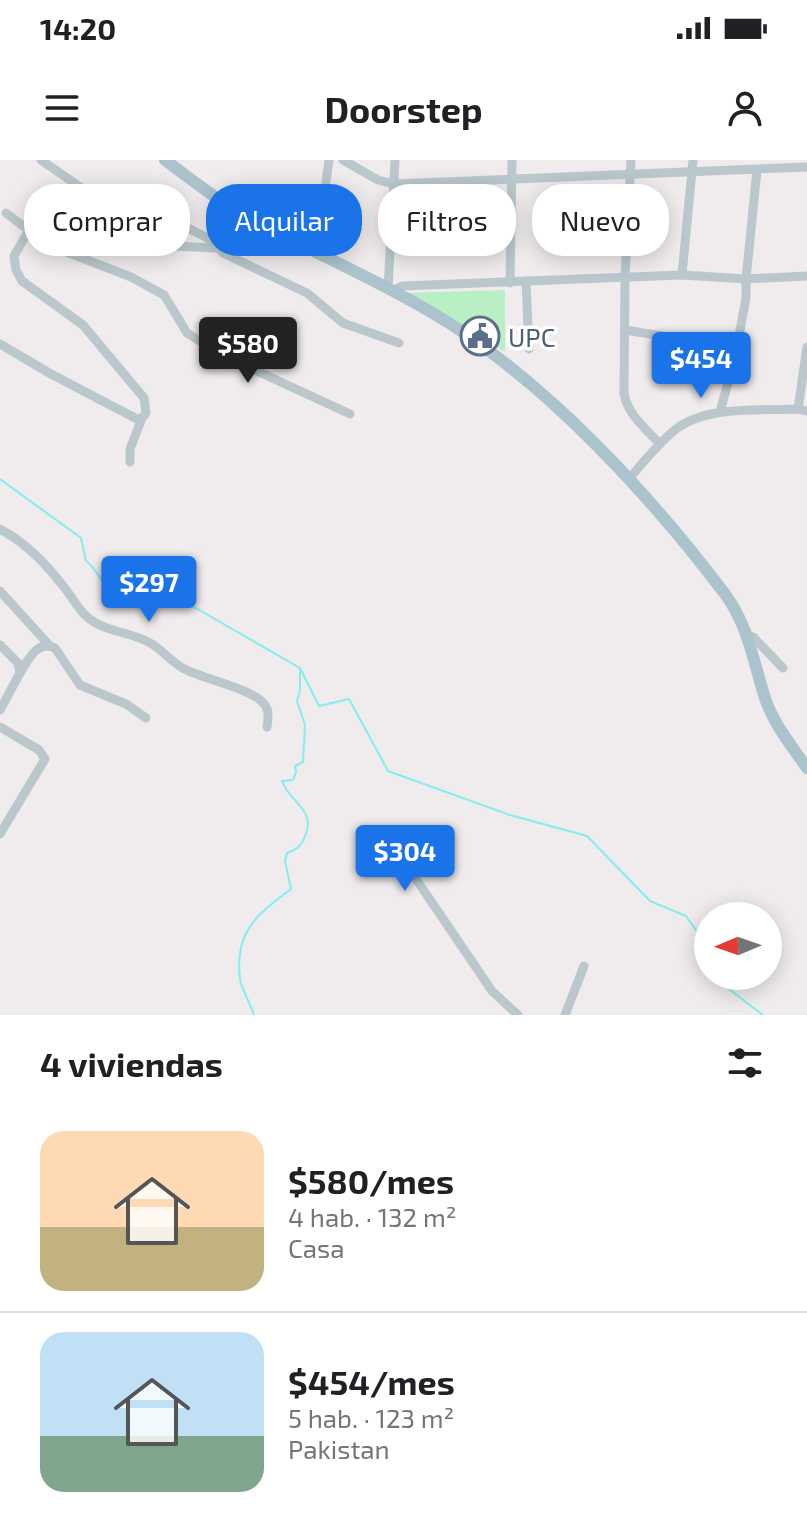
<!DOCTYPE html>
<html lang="es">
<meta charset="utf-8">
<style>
:root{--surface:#fff;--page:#f6f6f6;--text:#202124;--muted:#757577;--line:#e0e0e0;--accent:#1a73e8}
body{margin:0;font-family:"Exo 2",sans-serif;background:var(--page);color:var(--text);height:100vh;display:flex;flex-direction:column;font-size:30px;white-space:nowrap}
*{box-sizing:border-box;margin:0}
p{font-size:26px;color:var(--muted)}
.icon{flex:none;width:44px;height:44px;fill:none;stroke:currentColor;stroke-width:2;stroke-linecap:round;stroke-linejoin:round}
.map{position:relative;height:855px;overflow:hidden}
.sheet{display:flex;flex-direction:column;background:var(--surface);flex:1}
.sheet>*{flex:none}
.banner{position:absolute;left:24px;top:24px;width:760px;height:72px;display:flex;gap:16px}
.needle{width:52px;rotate:268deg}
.fabs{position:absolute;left:694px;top:742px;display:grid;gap:16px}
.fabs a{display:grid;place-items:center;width:88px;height:88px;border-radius:50%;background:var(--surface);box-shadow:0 4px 20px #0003;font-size:40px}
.price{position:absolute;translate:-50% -68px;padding:0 18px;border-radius:8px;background:var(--accent);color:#fff;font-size:26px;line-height:52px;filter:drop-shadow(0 2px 4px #0008)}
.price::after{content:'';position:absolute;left:50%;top:48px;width:24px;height:18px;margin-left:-12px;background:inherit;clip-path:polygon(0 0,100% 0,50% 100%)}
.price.on{background:#222;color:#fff}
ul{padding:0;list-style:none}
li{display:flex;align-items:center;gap:24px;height:200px;padding:0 40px}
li+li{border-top:2px solid var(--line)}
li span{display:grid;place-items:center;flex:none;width:224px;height:160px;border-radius:24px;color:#555}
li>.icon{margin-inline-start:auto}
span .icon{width:96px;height:96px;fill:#fffc;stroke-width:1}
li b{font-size:34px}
h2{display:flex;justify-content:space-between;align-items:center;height:96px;padding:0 40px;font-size:34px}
.chip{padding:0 28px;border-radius:32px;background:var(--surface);box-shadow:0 4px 20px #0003;font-size:28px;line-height:72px}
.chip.on{background:var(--accent);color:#fff}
.status{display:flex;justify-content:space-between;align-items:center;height:56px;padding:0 40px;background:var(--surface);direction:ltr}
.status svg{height:22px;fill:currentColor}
header{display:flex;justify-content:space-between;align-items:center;height:104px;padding:0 40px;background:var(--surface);font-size:36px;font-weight:700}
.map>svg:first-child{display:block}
.green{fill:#b8f0c3}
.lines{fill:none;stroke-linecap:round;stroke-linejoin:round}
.stream{stroke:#83edef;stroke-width:2}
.minor{stroke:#bac8cd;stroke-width:9}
.major{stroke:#abc3cd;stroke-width:12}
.labels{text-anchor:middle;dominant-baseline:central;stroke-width:7;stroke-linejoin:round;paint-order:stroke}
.service-label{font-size:26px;fill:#4e5e75;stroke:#fff;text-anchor:start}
</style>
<div class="status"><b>14:20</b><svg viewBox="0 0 49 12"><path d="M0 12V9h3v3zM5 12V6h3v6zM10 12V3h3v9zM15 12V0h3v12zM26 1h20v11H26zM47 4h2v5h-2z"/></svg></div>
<header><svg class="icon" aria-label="menu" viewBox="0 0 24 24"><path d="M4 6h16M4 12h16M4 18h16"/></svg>Doorstep<svg class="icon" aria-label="person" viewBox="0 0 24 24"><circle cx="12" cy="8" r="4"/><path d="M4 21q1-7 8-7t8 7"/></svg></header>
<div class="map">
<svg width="807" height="855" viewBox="0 0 807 855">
<rect width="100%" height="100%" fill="#f0eced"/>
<polygon class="green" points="505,130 505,192 407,133"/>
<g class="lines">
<g class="stream">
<path d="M0 319 81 378 86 401C97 409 99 421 110 428L137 417 159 436 173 438 180 432 194 447 300 508 319 546 349 539 388 611 510 655 587 676 650 741 686 756 708 787"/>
<polyline points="718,816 721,823 763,855"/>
<path d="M254 855C250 843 242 830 240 819 234 771 257 755 291 729L285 701 287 693C297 689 301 687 305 676 317 650 289 642 282 621L293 620 296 612 295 606 303 602 305 565 297 541 300 530V509"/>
</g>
<g class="minor">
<polyline points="41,0 96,38 188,68 213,81 223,93 307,133 343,163 399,183"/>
<polyline points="343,0 378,20 394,24 807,7"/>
<path d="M631 0 625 117 624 233C627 254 646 269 660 284"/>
<polyline points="6,53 39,78 69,93 125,84 217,88"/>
<polyline points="213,81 231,47"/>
<polyline points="69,93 131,117 164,135 187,173 218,193 350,254"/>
<polyline points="316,94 329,0"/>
<polyline points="682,115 693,0"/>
<polyline points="526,121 529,189"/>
<polyline points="510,123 512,0"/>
<polyline points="388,129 395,0"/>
<polyline points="392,131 402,126 682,115 746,119 807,116"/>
<polyline points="625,170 675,178 735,197"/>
<polyline points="0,184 51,214 137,259 142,258 146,253 144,238 83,165 22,121 16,110 14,96 29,70"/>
<polyline points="798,249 807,187"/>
<polyline points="720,252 735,197 746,138 746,119 757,10"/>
<polyline points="130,302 130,289 142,258"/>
<path d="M628 320C643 303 658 283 676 269 708 245 759 251 798 249L807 251"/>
<path d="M0 369C28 384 48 406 67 431 73 439 78 448 85 455 103 473 132 471 152 484 163 491 171 501 181 507 199 519 261 529 267 549 269 555 268 561 267 567"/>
<polyline points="0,431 49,485"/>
<polyline points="747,475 753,477 783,508"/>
<polyline points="0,485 18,503 20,513 0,550"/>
<path d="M20 513C28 500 38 479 55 488L80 525 126 544 146 558"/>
<polyline points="0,567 39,590 45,599 0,674"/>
<polyline points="381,681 414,716 492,831 518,855"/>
<polyline points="565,855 584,806"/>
</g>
<path class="major" d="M165 0C187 16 210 35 234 49 304 89 380 120 449 163 553 230 650 335 725 434 748 465 753 500 764 535 772 562 791 585 807 608"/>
</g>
<defs>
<symbol id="civic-ring" viewBox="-11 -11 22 22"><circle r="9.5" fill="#fff" stroke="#5c6f8a" stroke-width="1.5"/><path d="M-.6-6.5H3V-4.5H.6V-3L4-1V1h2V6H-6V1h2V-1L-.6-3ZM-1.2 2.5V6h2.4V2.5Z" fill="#5c6f8a"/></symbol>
</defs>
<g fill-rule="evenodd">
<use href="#civic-ring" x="458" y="154" width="44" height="44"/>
</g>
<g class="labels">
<g class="service-label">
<text x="508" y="176">UPC</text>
</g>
</g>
</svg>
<div class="fabs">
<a><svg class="needle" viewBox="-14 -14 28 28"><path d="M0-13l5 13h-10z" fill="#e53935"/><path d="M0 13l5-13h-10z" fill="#757577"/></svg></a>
</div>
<b class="price on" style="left:248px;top:225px">$580</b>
<b class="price" style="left:701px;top:240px">$454</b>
<b class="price" style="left:149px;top:464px">$297</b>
<b class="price" style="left:405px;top:733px">$304</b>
<div class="banner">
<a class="chip">Comprar</a>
<a class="chip on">Alquilar</a>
<a class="chip">Filtros</a>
<a class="chip">Nuevo</a>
</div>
</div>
<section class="sheet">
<h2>4 viviendas<svg class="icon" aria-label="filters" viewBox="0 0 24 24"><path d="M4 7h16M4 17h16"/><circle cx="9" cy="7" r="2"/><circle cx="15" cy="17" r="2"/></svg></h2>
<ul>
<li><span style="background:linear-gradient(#ffd9b3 60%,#c2b280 0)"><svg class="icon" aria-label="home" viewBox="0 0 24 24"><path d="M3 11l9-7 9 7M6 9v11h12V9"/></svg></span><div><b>$580/mes</b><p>4 hab. · 132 m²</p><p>Casa</p></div></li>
<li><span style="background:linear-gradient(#bfe0f5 65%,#7fa58c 0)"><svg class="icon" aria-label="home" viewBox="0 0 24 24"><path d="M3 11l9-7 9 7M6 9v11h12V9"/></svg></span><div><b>$454/mes</b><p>5 hab. · 123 m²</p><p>Pakistan</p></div></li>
</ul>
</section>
